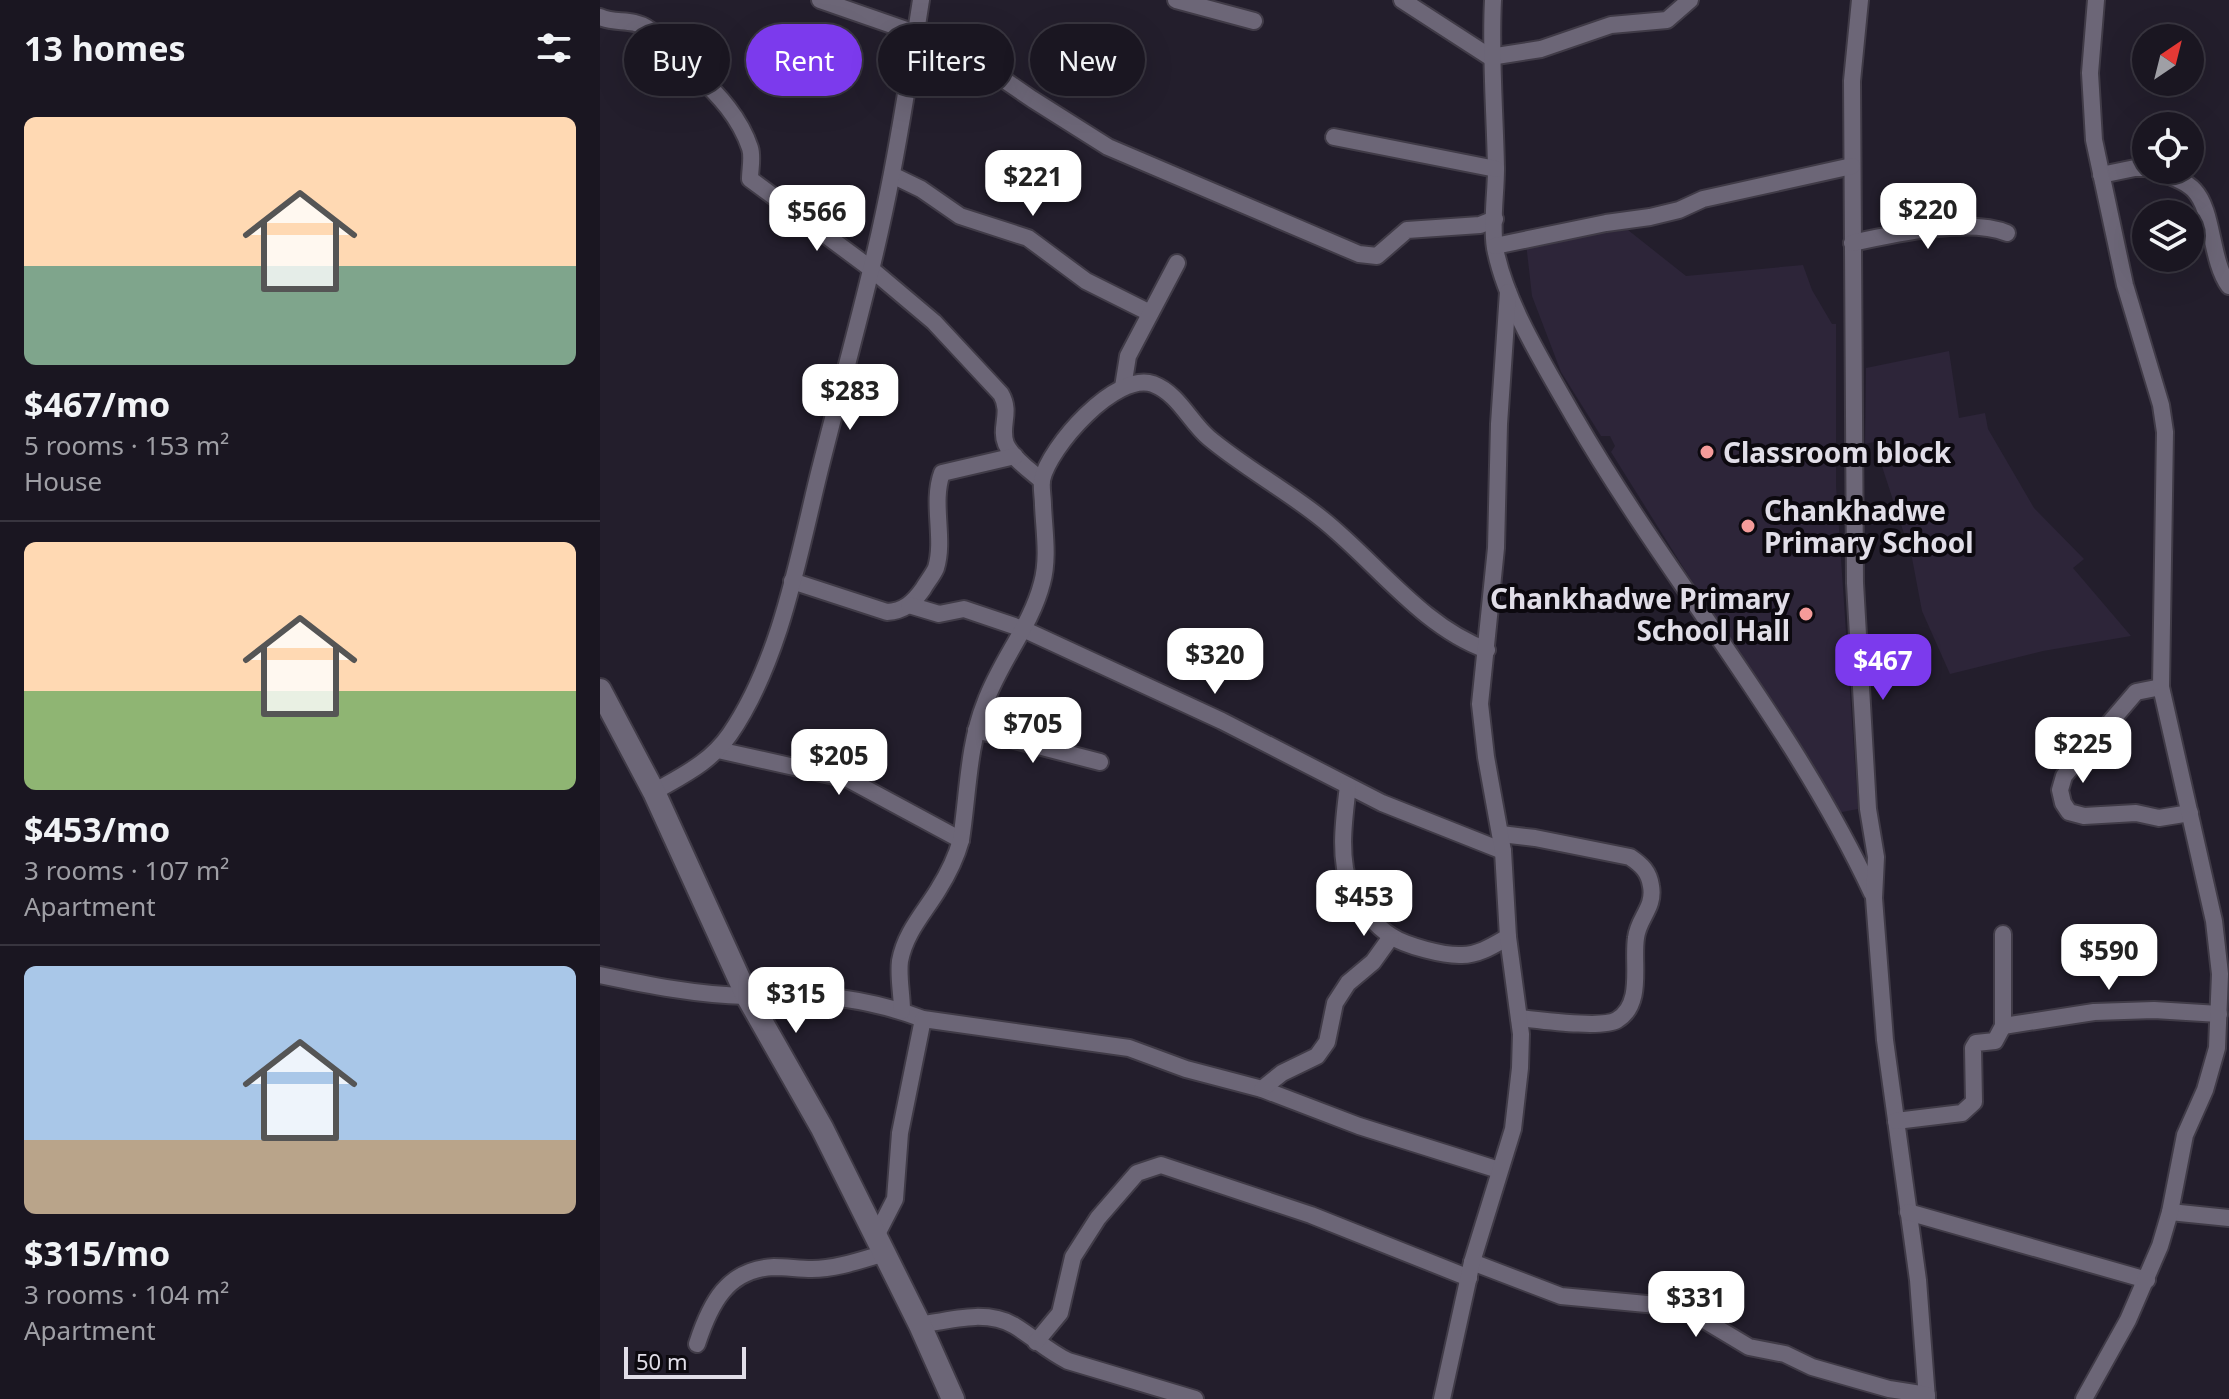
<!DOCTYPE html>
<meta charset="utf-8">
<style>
:root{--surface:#1a1621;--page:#231f2a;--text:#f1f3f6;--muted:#9f9fa5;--line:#38353f;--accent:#7c3aed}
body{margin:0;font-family:"Noto Sans",sans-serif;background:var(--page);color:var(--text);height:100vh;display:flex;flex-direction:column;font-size:30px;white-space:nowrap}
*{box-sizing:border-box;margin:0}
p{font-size:26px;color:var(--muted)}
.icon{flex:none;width:44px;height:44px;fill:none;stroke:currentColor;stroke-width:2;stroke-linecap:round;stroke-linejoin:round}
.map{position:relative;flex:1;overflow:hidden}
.side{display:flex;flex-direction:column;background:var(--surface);width:600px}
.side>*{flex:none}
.top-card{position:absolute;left:24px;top:24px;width:760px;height:72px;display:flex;gap:16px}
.needle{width:52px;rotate:35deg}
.fabs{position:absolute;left:1532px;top:24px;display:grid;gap:16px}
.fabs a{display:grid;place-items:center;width:72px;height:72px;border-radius:50%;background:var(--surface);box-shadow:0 8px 32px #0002,0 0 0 2px var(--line);font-size:40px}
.scale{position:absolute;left:24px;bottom:20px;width:122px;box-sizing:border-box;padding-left:8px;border:4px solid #e1dee8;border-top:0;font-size:22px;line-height:28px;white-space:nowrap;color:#e1dee8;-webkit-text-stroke:6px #0c090f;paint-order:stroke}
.price{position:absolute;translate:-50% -68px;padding:0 18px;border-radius:16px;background:#fff;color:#222;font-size:26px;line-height:52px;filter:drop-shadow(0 2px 4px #0008)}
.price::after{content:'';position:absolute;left:50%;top:48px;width:24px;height:18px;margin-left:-12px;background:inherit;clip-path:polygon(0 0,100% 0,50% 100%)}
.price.on{background:var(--accent);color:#fff}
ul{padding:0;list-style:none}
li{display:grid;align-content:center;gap:16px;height:424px;padding:0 24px}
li+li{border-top:2px solid var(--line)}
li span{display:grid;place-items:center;height:248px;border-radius:12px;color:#555}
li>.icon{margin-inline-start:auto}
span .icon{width:144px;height:144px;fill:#fffc;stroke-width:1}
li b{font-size:34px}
h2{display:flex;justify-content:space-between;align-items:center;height:96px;padding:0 24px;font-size:34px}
.chip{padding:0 28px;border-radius:36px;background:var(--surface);box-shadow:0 8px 32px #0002,0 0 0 2px var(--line);font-size:28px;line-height:72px}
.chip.on{background:var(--accent);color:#fff}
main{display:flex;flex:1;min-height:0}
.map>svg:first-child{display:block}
.built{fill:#2d2539}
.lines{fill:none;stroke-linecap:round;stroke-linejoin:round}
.street-casing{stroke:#403b47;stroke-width:20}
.secondary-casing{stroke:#403b47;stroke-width:26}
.street{stroke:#6c6677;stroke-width:16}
.secondary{stroke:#6c6677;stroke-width:22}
.poi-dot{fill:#f59b9a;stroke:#0c090f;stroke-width:3}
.labels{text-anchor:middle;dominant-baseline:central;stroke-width:8;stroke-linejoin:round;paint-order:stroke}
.poi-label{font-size:28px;font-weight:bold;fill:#e1dee8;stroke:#0c090f;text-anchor:start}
</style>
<main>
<section class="side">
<h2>13 homes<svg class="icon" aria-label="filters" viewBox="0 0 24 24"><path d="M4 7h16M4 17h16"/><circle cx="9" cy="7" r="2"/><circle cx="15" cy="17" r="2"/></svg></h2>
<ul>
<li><span style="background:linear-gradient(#ffd9b3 60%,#7fa58c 0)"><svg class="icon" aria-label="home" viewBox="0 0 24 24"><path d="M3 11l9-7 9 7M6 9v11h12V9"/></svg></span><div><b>$467/mo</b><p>5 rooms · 153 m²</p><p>House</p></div></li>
<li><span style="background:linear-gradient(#ffd9b3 60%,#8fb573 0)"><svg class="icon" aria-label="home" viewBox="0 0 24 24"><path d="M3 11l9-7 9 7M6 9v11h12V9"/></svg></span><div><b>$453/mo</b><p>3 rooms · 107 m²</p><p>Apartment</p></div></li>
<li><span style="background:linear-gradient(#a9c7e8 70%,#b9a48a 0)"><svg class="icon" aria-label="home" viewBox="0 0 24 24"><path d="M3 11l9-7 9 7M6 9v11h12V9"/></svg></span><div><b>$315/mo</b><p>3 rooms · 104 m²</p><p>Apartment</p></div></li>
</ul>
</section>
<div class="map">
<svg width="1629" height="1399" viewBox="0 0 1629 1399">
<rect width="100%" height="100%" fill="#231e2c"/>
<g class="built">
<polygon points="1028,230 1086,276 1203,265 1212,290 1232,324 1236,324 1236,485 1258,809 1237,813 1011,452 1015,446 1010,436 1001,436 961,372 932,296 926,243"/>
<polygon points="1349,351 1359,418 1385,413 1388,429 1434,508 1484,559 1473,568 1531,636 1443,651 1350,674 1322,611 1312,558 1274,442 1265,444 1266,368"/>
</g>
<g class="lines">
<defs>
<g id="street">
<polyline points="220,0 315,33 375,60 432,99 508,147 759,254 777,256 807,230 880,225 895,219"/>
<polyline points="576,0 654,21"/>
<polyline points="802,0 890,57 941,49 1011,25 1067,20 1090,0"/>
<path d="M893 0C890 57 895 112 896 169 896 194 891 223 895 248 906 305 945 366 974 417 1068 579 1192 722 1272 893"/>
<polyline points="1260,0 1252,81 1255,583 1268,809 1276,857 1274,898 1285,1040 1318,1280 1327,1399"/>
<path d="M0 17C15 24 32 18 47 28 60 35 63 45 72 55 78 62 89 67 96 74 119 95 140 118 150 148 153 157 150 169 150 179L270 268 334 322 401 394C412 413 399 427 406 444 412 458 431 471 442 481"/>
<polyline points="734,137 896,169"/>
<path d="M1554 170C1567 175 1585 180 1594 190 1614 211 1610 260 1629 286"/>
<polyline points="292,175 321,189 360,216 428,238 486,281 550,313"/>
<polyline points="1501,175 1535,168 1546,168"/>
<path d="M1252 243C1293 234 1369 217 1407 233"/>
<polyline points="895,246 1006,223 1050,217 1079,210 1103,199 1252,166"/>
<polyline points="523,387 528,356 577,263"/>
<path d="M192 581 287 612C304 611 313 603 323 589 327 582 333 575 336 568 345 538 331 503 342 473L415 456"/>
<polyline points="309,605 339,614 364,609 423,629 622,721 782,803 903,851"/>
<polyline points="1561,687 1536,692 1464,776 1460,790 1463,803 1469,812 1484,816 1536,813 1559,818 1590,813"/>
<polyline points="376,730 500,762"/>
<polyline points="118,750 248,779 361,840"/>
<path d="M748 786C744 819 738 858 751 890 757 905 777 927 791 936 806 946 845 956 862 955 879 955 894 945 908 937"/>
<path d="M54 792C83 775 110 763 130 734 180 661 198 559 219 473 244 373 273 274 292 173 303 116 312 58 321 0"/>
<path d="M901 834 935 838 1030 857C1042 865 1049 872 1051 886 1055 908 1038 918 1036 938 1032 963 1044 1004 1017 1020 1002 1029 939 1020 919 1018"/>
<path d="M0 975C48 985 97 995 146 996 161 997 175 993 190 994 234 995 281 1003 323 1019L529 1048 586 1069 662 1089 759 1126 899 1170"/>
<path d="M302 1011C302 994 298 977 300 961 305 933 324 913 338 890 348 874 356 858 361 840 368 795 368 745 385 703 400 661 431 626 442 583 449 558 444 530 443 505 443 497 441 488 442 480 449 447 516 371 553 384 579 394 589 421 609 438 645 468 686 490 722 519 775 561 822 627 887 650"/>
<polyline points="1403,1026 1494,1012 1554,1010 1619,1014"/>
<polyline points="662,1089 682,1073 717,1056 727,1042 735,1003 748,983 773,962 791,937"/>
<polyline points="1296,1121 1362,1113 1374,1102 1373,1048 1376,1043 1395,1041 1403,1026 1403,934"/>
<polyline points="1308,1212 1547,1280"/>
<polyline points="1570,1212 1629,1218"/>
<polyline points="276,1236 295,1199 300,1133 323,1019"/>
<polyline points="872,1262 961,1296 1068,1306 1089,1311 1149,1347 1185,1354 1212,1367 1289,1389 1327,1395"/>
<path d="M320 1325C350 1320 387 1309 415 1326 433 1337 448 1351 468 1361L595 1399"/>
<polyline points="436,1342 460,1313 473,1257 498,1218 537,1173 561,1165 711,1215 869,1278"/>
<path d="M97 1344C110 1304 127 1269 174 1267 187 1267 199 1269 212 1269 236 1269 261 1260 285 1253"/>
<polyline points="842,1399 872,1262 913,1129 920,1068 921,1034 908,937 903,851 886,757 880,704 896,548 899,424 908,292"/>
<polyline points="1484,1399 1528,1320 1560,1246 1570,1212 1585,1135 1605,1090 1617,1048 1620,974 1614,921 1561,687 1565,432 1561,405 1525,285 1494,140 1490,73 1496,0"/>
</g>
<polyline id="secondary" points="0,690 54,792 147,996 222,1128 320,1325 353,1399"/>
</defs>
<use href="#street" class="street-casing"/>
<use href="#secondary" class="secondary-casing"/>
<use href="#street" class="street"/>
<use href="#secondary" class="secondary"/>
</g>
<g class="poi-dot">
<circle cx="1107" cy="452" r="8"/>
<circle cx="1148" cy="526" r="8"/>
<circle cx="1206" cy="614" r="8"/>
</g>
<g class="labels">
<g class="poi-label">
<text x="1123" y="452">Classroom block</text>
<text x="1164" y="510">Chankhadwe<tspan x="1164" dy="32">Primary School</tspan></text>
<text x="1190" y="598" text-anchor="end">Chankhadwe Primary<tspan x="1190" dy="32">School Hall</tspan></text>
</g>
</g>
</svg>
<div class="fabs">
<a><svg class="needle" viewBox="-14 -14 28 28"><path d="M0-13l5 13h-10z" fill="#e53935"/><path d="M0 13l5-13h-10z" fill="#9f9fa5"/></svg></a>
<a><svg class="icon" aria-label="locate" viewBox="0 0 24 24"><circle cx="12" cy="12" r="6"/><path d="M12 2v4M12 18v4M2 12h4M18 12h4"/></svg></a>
<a><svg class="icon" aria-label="layers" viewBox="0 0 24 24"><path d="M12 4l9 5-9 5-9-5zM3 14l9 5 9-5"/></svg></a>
</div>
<div class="scale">50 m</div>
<b class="price" style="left:433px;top:218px">$221</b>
<b class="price" style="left:1328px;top:251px">$220</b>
<b class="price" style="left:217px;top:253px">$566</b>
<b class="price" style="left:250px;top:432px">$283</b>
<b class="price" style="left:615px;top:696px">$320</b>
<b class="price on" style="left:1283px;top:702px">$467</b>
<b class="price" style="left:433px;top:765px">$705</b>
<b class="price" style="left:1483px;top:785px">$225</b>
<b class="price" style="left:239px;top:797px">$205</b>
<b class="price" style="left:764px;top:938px">$453</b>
<b class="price" style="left:1509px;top:992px">$590</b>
<b class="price" style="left:196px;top:1035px">$315</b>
<b class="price" style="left:1096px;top:1339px">$331</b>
<div class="top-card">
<a class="chip">Buy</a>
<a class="chip on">Rent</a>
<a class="chip">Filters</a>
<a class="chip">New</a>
</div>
</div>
</main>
